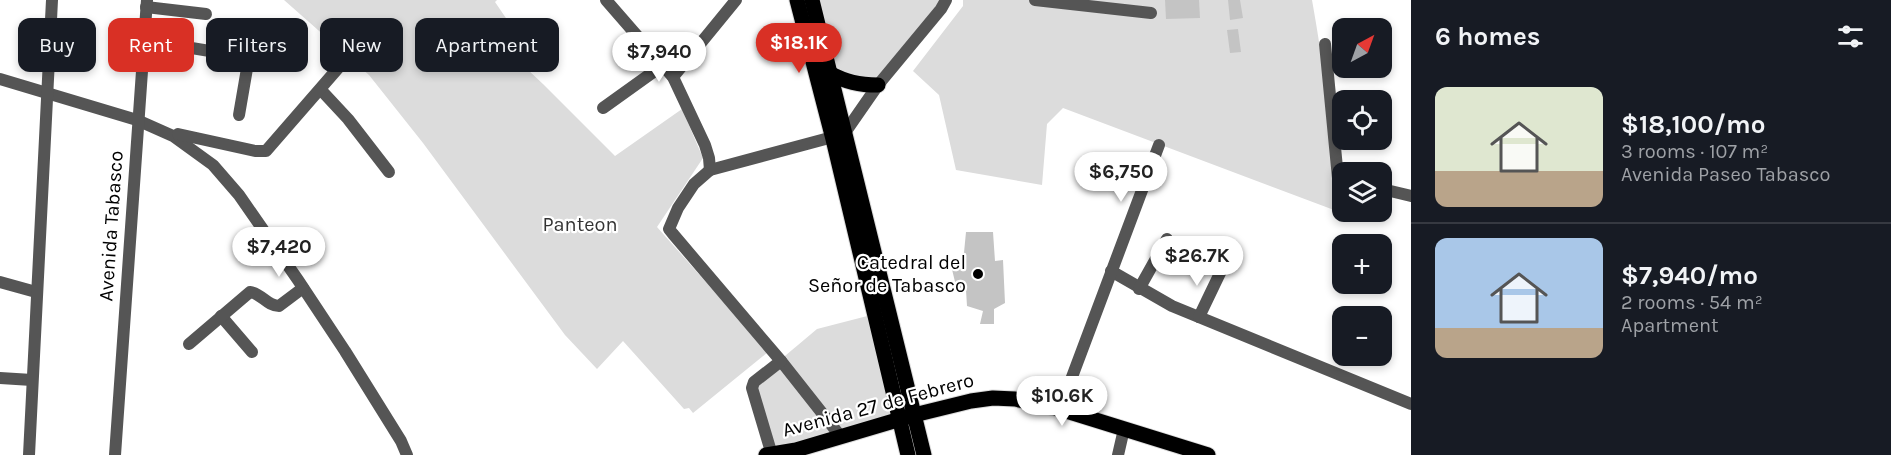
<!DOCTYPE html>
<meta charset="utf-8">
<style>
:root{--surface:#171b24;--page:#20242c;--text:#f1f3f6;--muted:#9ea1a6;--line:#363941;--accent:#d93025}
body{margin:0;font-family:Karla,sans-serif;background:var(--page);color:var(--text);height:100vh;display:flex;flex-direction:column;font-size:22px;white-space:nowrap}
*{box-sizing:border-box;margin:0}
p{font-size:20px;color:var(--muted)}
.icon{flex:none;width:33px;height:33px;fill:none;stroke:currentColor;stroke-width:2;stroke-linecap:round;stroke-linejoin:round}
.map{position:relative;flex:1;overflow:hidden}
.panel{display:flex;flex-direction:column;background:var(--surface);width:480px}
.panel>*{flex:none}
.hud{position:absolute;left:18px;top:18px;width:570px;height:54px;display:flex;gap:12px}
.needle{width:39px;rotate:41deg}
.buttons{position:absolute;left:1332px;top:18px;display:grid;gap:12px}
.buttons a{display:grid;place-items:center;width:60px;height:60px;border-radius:12px;background:var(--surface);box-shadow:0 3px 9px #0003;font-size:30px}
.price{position:absolute;translate:-50% -51px;padding:0 14px;border-radius:21px;background:#fff;color:#222;font-size:20px;line-height:39px;filter:drop-shadow(0 2px 3px #0008)}
.price::after{content:'';position:absolute;left:50%;top:36px;width:18px;height:14px;margin-left:-9px;background:inherit;clip-path:polygon(0 0,100% 0,50% 100%)}
.price.on{background:var(--accent);color:#fff}
ul{padding:0;list-style:none}
li{display:flex;align-items:center;gap:18px;height:150px;padding:0 24px}
li+li{border-top:2px solid var(--line)}
li span{display:grid;place-items:center;flex:none;width:168px;height:120px;border-radius:12px;color:#555}
li>.icon{margin-inline-start:auto}
span .icon{width:72px;height:72px;fill:#fffc;stroke-width:1}
li b{font-size:26px}
h2{display:flex;justify-content:space-between;align-items:center;height:72px;padding:0 24px;font-size:26px}
.pill{padding:0 21px;border-radius:12px;background:var(--surface);box-shadow:0 3px 9px #0003;font-size:21px;line-height:54px}
.pill.on{background:var(--accent);color:#fff}
main{display:flex;flex:1;min-height:0}
.map>svg:first-child{display:block}
.green{fill:#dcdcdc}
.building{fill:#c4c4c4}
.lines{fill:none;stroke-linecap:round;stroke-linejoin:round}
.major-casing{stroke:#dbdbdb;stroke-width:17}
.minor{stroke:#555;stroke-width:12}
.major{stroke:#000;stroke-width:15}
.poi-dot{fill:#000;stroke:#fff;stroke-width:2}
.labels{text-anchor:middle;dominant-baseline:central;stroke-width:4.5;stroke-linejoin:round;paint-order:stroke}
.park-label{font-size:20px;fill:#333;stroke:#fff}
.street-label{font-size:20px;fill:#000;stroke:#fff}
.poi-label{font-size:20px;fill:#000;stroke:#fff;text-anchor:end}
</style>
<main>
<div class="map">
<svg width="1411" height="455" viewBox="0 0 1411 455">
<rect width="100%" height="100%" fill="#fff"/>
<g class="green">
<polygon points="284,0 497,0 495,2 514,30 498,42 543,84 615,156 682,109 703,158 657,227 768,352 693,413 689,408 684,409 623,341 597,369 565,335 423,143 369,75"/>
<polygon points="812,0 946,0 878,85 829,73"/>
<path d="M963 0H1312C1324 67 1334 142 1334 210L1063 108 1047 124 1042 185 956 170 939 95 913 71 963 6Z"/>
<polygon points="875,314 899,419 772,455 754,382 817,329"/>
</g>
<g class="building">
<polygon points="1165,0 1199,0 1200,18 1166,19"/>
<polygon points="1228,0 1240,0 1243,18 1230,20"/>
<polygon points="1238,29 1241,52 1230,53 1227,30"/>
<polygon points="966,232 993,232 995,261 1003,260 1005,303 994,309 994,324 980,324 983,311 967,306 966,290 956,286 950,261 963,263"/>
</g>
<g class="lines">
<defs>
<g id="major">
<polyline points="797,0 833,139 908,455"/>
<polyline points="812,0 924,455"/>
<path d="M829 73C846 82 859 85 878 85"/>
<polyline points="766,455 796,450 914,415 971,401 993,398 1015,399 1060,409 1208,455"/>
</g>
</defs>
<use href="#major" class="major-casing"/>
<g class="minor">
<polyline points="606,0 673,77 705,145 709,158 710,170"/>
<polyline points="1035,0 1151,13"/>
<polyline points="146,7 206,14"/>
<polyline points="143,40 283,63"/>
<polyline points="1325,44 1338,178 1342,179"/>
<polyline points="673,77 736,0"/>
<polyline points="0,79 137,120 173,136 213,165 239,195 298,280 345,351 401,441 407,455"/>
<polyline points="321,90 348,119 389,172"/>
<polyline points="603,108 663,65"/>
<polyline points="239,115 249,57"/>
<polyline points="178,134 255,151 266,151 346,59"/>
<polyline points="1382,189 1411,196"/>
<polyline points="1111,271 1172,306 1411,404"/>
<polyline points="0,282 36,292"/>
<polyline points="1139,289 1167,239"/>
<polyline points="221,316 252,352"/>
<polyline points="1199,317 1222,269"/>
<path d="M189 344 250 292C261 293 267 306 279 306L303 288"/>
<polyline points="781,361 841,437"/>
<polyline points="0,378 32,380"/>
<polyline points="1060,409 1159,145"/>
<polyline points="29,455 52,0"/>
<polyline points="115,455 147,0"/>
<polyline points="772,455 752,388 754,382 781,361 673,234 669,229 678,208 694,184 710,170 844,134 878,85 941,9 946,0"/>
<polyline points="1118,455 1124,429"/>
</g>
<use href="#major" class="major"/>
</g>
<circle class="poi-dot" cx="978" cy="274" r="6"/>
<g class="labels">
<g class="park-label">
<text x="580" y="224">Panteon</text>
</g>
<g class="street-label">
<text transform="translate(111 226) rotate(-86)">Avenida Tabasco</text>
<text transform="translate(878 405) rotate(-15)">Avenida 27 de Febrero</text>
</g>
<g class="poi-label">
<text x="966" y="262">Catedral del<tspan x="966" dy="23">Señor de Tabasco</tspan></text>
</g>
</g>
</svg>
<div class="buttons">
<a><svg class="needle" viewBox="-14 -14 28 28"><path d="M0-13l5 13h-10z" fill="#e53935"/><path d="M0 13l5-13h-10z" fill="#9ea1a6"/></svg></a>
<a><svg class="icon" aria-label="locate" viewBox="0 0 24 24"><circle cx="12" cy="12" r="6"/><path d="M12 2v4M12 18v4M2 12h4M18 12h4"/></svg></a>
<a><svg class="icon" aria-label="layers" viewBox="0 0 24 24"><path d="M12 4l9 5-9 5-9-5zM3 14l9 5 9-5"/></svg></a>
<a>+</a>
<a>−</a>
</div>
<b class="price on" style="left:799px;top:74px">$18.1K</b>
<b class="price" style="left:659px;top:83px">$7,940</b>
<b class="price" style="left:1121px;top:203px">$6,750</b>
<b class="price" style="left:279px;top:278px">$7,420</b>
<b class="price" style="left:1197px;top:287px">$26.7K</b>
<b class="price" style="left:1062px;top:427px">$10.6K</b>
<div class="hud">
<a class="pill">Buy</a>
<a class="pill on">Rent</a>
<a class="pill">Filters</a>
<a class="pill">New</a>
<a class="pill">Apartment</a>
</div>
</div>
<section class="panel">
<h2>6 homes<svg class="icon" aria-label="filters" viewBox="0 0 24 24"><path d="M4 7h16M4 17h16"/><circle cx="9" cy="7" r="2"/><circle cx="15" cy="17" r="2"/></svg></h2>
<ul>
<li><span style="background:linear-gradient(#dfe7d0 70%,#b9a48a 0)"><svg class="icon" aria-label="home" viewBox="0 0 24 24"><path d="M3 11l9-7 9 7M6 9v11h12V9"/></svg></span><div><b>$18,100/mo</b><p>3 rooms · 107 m²</p><p>Avenida Paseo Tabasco</p></div></li>
<li><span style="background:linear-gradient(#a9c7e8 75%,#b9a48a 0)"><svg class="icon" aria-label="home" viewBox="0 0 24 24"><path d="M3 11l9-7 9 7M6 9v11h12V9"/></svg></span><div><b>$7,940/mo</b><p>2 rooms · 54 m²</p><p>Apartment</p></div></li>
</ul>
</section>
</main>
